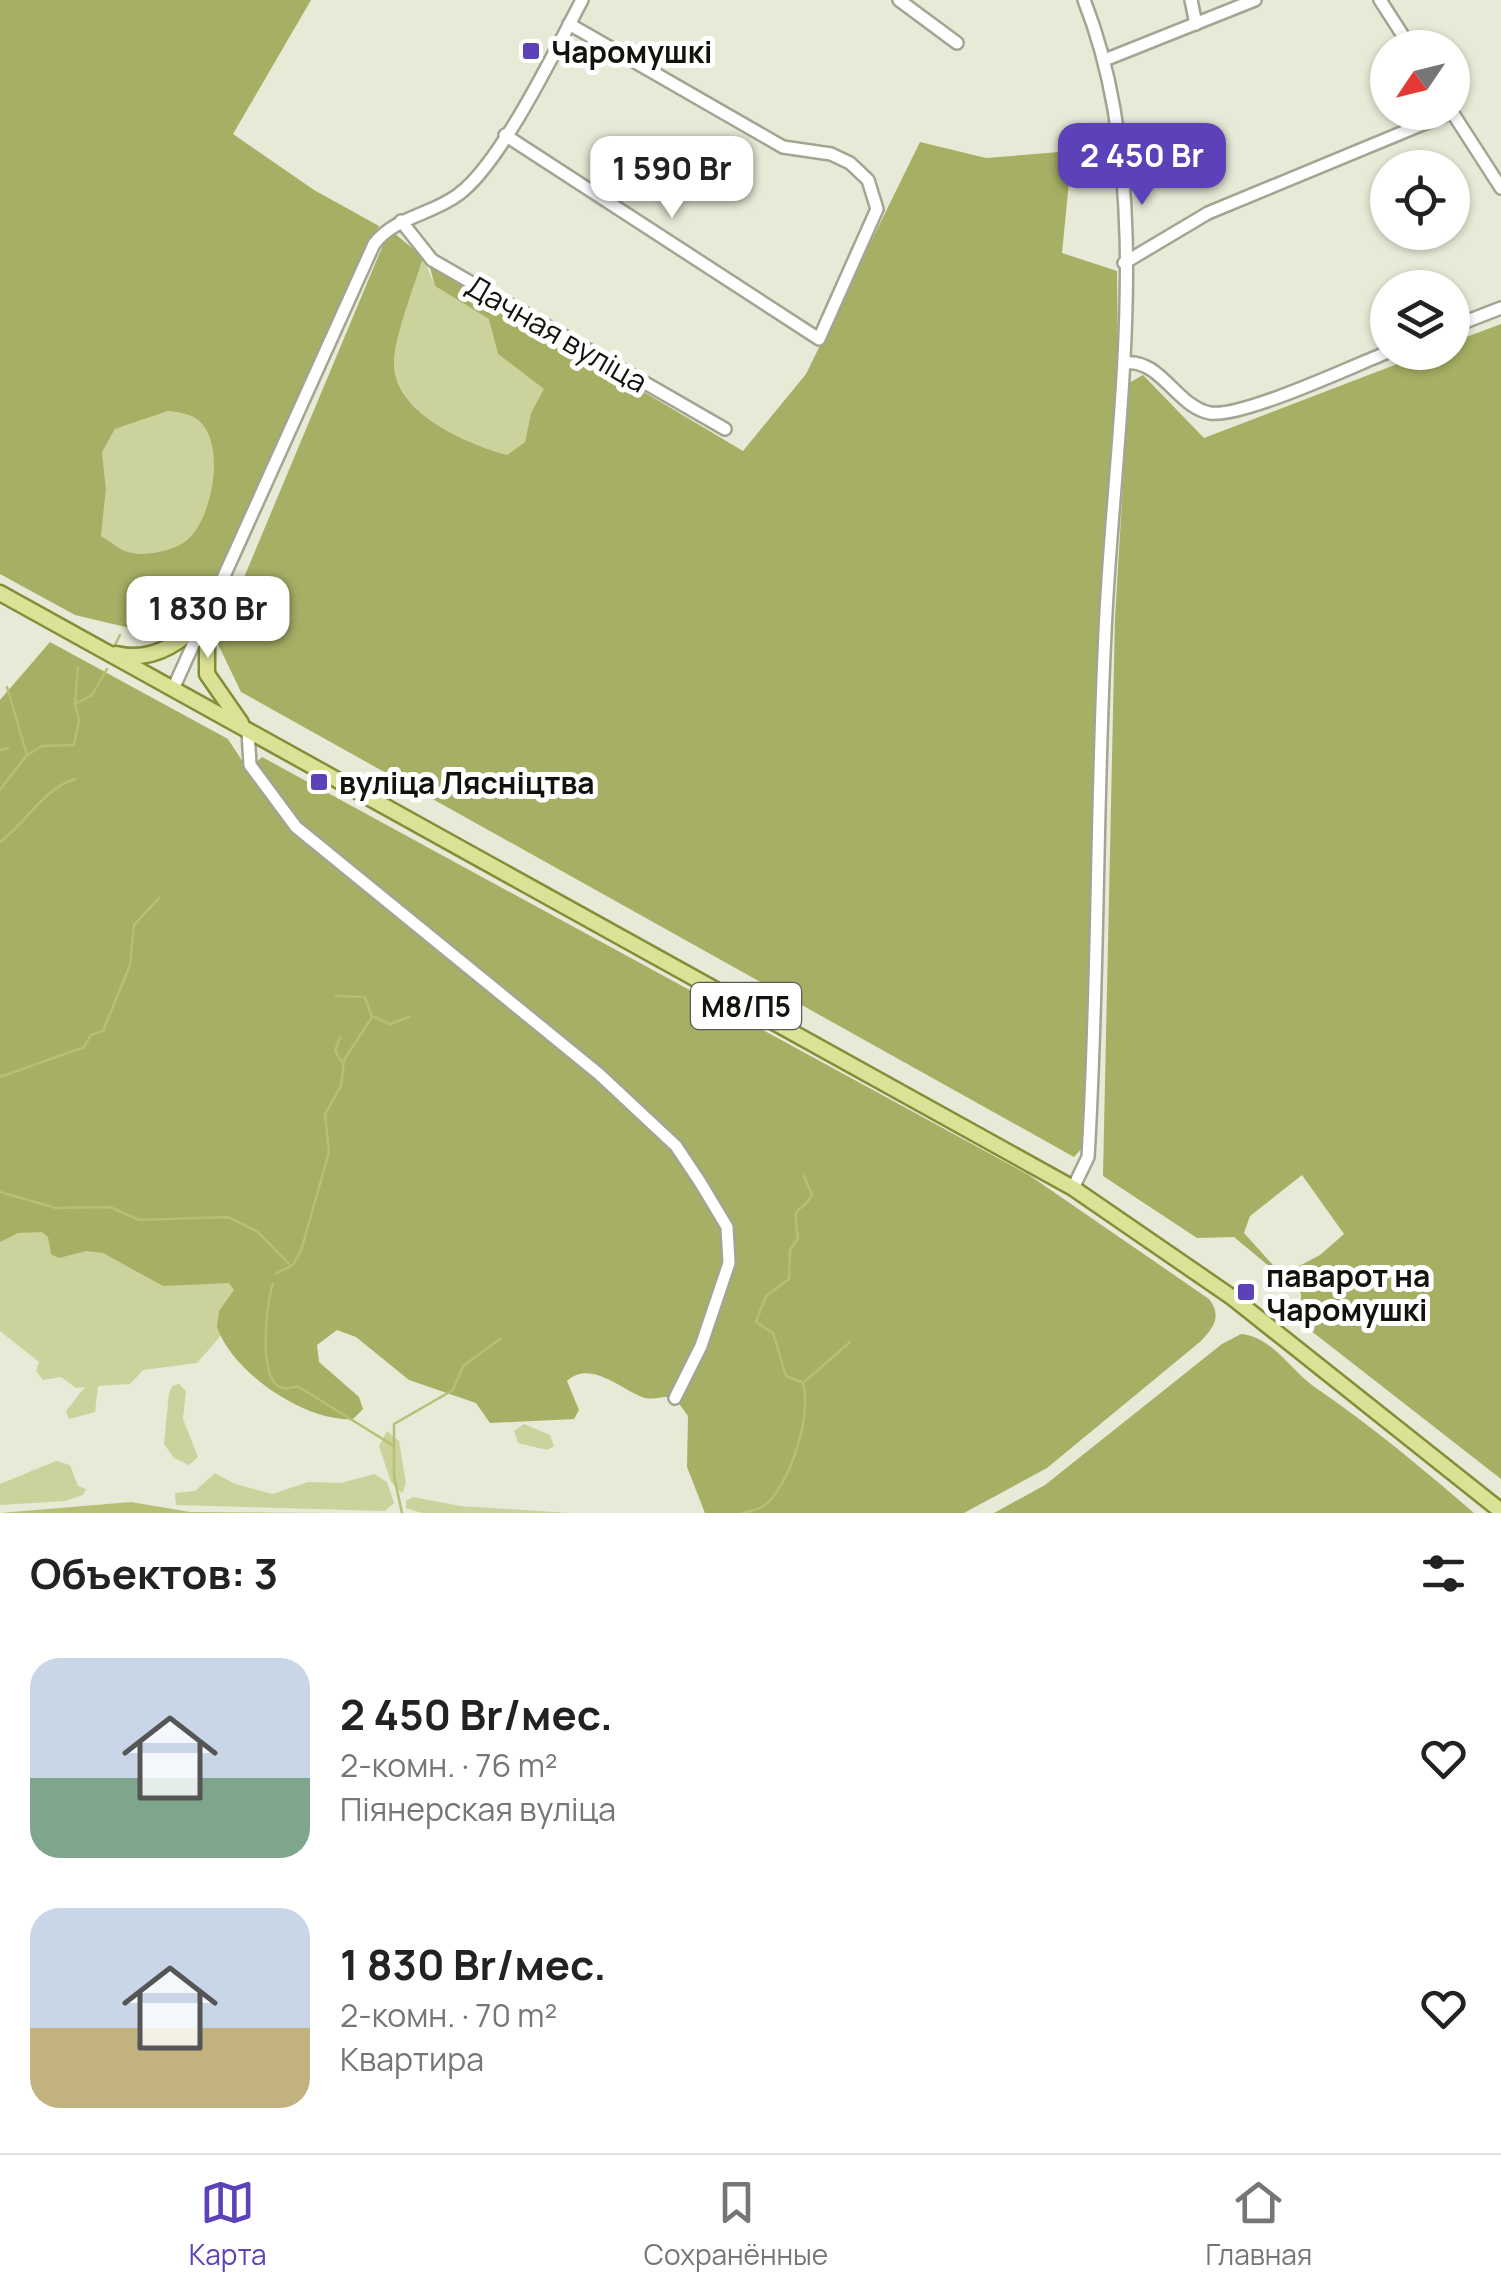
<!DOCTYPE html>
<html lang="ru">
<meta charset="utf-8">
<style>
:root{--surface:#fff;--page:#f2f2f2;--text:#222;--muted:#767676;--line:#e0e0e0;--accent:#5d41b9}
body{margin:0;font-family:Manrope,sans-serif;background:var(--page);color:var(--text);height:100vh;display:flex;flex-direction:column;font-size:38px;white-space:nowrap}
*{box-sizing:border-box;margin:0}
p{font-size:32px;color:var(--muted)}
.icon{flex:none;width:55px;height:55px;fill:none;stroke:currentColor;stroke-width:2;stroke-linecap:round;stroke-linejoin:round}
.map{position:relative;height:1513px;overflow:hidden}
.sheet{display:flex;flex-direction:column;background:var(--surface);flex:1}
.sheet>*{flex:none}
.needle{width:65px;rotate:235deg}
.fabs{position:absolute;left:1370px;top:30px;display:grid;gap:20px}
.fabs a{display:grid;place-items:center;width:100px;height:100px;border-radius:50%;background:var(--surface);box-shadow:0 2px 8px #0004;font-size:50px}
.price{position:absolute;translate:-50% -85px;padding:0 22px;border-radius:20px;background:#fff;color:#222;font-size:32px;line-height:65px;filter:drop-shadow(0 2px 5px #0008)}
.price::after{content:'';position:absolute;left:50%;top:60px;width:30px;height:22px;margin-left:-15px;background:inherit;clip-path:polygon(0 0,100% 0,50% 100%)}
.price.on{background:var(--accent);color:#fff}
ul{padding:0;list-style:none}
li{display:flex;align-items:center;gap:30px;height:250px;padding:0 30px}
li span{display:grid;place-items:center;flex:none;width:280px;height:200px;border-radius:30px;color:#555}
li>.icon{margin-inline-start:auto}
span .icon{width:120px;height:120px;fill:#fffc;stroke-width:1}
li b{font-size:42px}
h2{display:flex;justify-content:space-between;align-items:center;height:120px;padding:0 30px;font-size:42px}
.tabs{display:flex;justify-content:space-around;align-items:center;height:140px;border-top:2px solid var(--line);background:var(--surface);font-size:28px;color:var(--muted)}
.tabs a{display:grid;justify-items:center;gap:5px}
.tabs .on{color:var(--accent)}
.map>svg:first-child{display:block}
.green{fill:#cbd29b}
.forest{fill:#a6af64;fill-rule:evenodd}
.water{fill:#b6bf73}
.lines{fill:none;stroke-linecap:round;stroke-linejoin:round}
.stream{stroke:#b6bf73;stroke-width:2.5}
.minor-casing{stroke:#a3a593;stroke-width:16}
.major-casing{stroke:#858d38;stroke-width:19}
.minor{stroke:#fff;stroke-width:11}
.major{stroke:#dbe296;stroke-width:14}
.poi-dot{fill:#5d41b9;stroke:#fff;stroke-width:4}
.labels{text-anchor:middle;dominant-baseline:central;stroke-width:10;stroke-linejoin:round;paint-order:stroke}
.shield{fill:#fff;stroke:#595a55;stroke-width:2.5}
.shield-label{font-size:28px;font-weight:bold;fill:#12130c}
.poi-label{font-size:30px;font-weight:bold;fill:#12130c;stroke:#fff;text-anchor:start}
.street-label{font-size:30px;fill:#12130c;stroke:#fff}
</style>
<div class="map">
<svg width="1501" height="1513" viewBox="0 0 1501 1513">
<rect width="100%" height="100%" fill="#e7ead6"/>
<g class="green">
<path d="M423 257 435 286 490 319 498 354 545 389 531 413 525 442 507 455C466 444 393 412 394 361 395 333 415 285 423 257Z"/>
<path d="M168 411C181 413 193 413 203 425 224 451 212 519 187 540 174 551 143 557 127 552 119 550 109 540 101 536L106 489 102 452 115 429Z"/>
<polygon points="133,1138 251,1301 197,1363 143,1370 130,1384 98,1386 95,1412 69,1419 66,1411 85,1387 76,1388 61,1377 43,1380 36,1371 39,1362 0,1331 0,1233"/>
<polygon points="179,1384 186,1391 183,1419 198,1457 189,1465 174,1458 164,1444 169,1393 172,1386"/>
<polygon points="524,1424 550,1435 554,1446 547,1450 518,1443 514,1431"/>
<polygon points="387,1431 399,1441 406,1484 402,1493 391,1482 379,1446"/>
<polygon points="56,1461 70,1465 78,1486 86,1489 83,1495 65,1501 0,1505 0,1484"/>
<polygon points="215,1473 235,1484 273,1494 308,1482 341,1483 374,1474 387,1482 394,1503 385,1511 176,1505 175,1493 195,1491"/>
<polygon points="413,1497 460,1506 570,1513 422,1513 406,1508 406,1501"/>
</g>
<g class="forest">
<path d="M0 0H311L233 134 314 190 379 226 199 617 159 635 75 615 0 574ZM168 411C181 413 193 413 203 425 224 451 212 519 187 540 174 551 144 557 128 552 119 550 109 540 101 536L106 489 102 452 115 429Z"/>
<path d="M920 142 986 158 1072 151 1062 253 1117 271 1118 368 1101 609 1083 1147 1074 1157 241 692 217 642 383 245 394 233 423 257C415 286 395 333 394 362 393 413 467 444 507 455L525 442 531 413 544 389 498 354 489 319 435 286 429 264 743 451 806 374Z"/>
<path d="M1501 324V1479L1301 1323V1293L1234 1237 1197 1238 1103 1176 1115 618 1129 383 1143 375 1204 438 1426 353 1452 352 1453 342ZM1302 1175 1344 1234 1320 1255 1282 1275 1244 1233 1250 1216Z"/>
<path d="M50 642 228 739 248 770 262 757 1029 1175 1209 1299C1222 1316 1214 1327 1201 1341L1047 1468 964 1513H705L687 1467 688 1416 674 1397C663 1396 652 1401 642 1397 619 1388 590 1360 567 1381L579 1410 574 1419 490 1423 476 1403 409 1380 356 1337 337 1330 317 1345 319 1362 359 1397 363 1409 353 1419C305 1422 232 1372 217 1327L219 1311 234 1290 229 1283 163 1286 103 1253 86 1251 59 1258 51 1254 48 1237 42 1232 18 1233 0 1242V700Z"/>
<path d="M1241 1334C1273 1337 1291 1371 1316 1388 1372 1426 1423 1469 1474 1513H994L1045 1485 1222 1344Z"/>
</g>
<polygon class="water" points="131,1502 190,1512 342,1513 0,1513"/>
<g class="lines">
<g class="stream">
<polyline points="114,647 120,635"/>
<polyline points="7,687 27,755"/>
<polyline points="75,704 78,667"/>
<polyline points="0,750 8,748"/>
<polyline points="0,790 26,756 42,746 74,745 79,720 75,704 92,695 107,669"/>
<path d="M0 842C26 823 43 789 75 779"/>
<polyline points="374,1017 390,1024 409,1017"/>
<polyline points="340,1037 335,1051 342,1062"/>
<polyline points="0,1077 84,1047 91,1035 103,1031 130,965 134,925 159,898"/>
<polyline points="0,1192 56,1208 110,1207 139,1220 228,1217 258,1232 289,1264"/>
<polyline points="275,1274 293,1265 301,1251 329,1152 325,1114 341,1086 344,1060 372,1017 365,997 336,996"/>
<path d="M273 1284C266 1302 257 1383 283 1388 288 1389 294 1386 299 1387L394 1446"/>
<polyline points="803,1383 850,1342"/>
<polyline points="402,1513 394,1476 394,1424 453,1390 463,1366 500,1339"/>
<path d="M742 1513C750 1511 758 1510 764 1506 790 1486 814 1411 802 1382L786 1376 773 1333 756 1322 766 1296 789 1279 790 1250 798 1238C792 1197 798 1219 812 1195L804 1176"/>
</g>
<defs>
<g id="minor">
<polyline points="899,0 957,43"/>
<polyline points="1191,0 1196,24"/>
<polyline points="1380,0 1411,48"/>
<polyline points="1107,59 1255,0"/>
<polyline points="1452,112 1501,188"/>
<polyline points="505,135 819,339 877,209 868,180 850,163 831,154 783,147 569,24"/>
<polyline points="401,221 432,260 725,429"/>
<polyline points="1124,263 1208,213 1452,112"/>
<polyline points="1452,327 1501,308"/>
<path d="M1125 363C1160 358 1177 407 1210 413 1242 418 1353 366 1388 352"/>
<path d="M173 689 374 244C396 216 432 215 459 194 501 163 556 49 582 0"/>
<polyline points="248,731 250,765 296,827 599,1074 676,1146 700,1182 727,1227 729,1263 701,1346 675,1398"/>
<path d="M1073 1188 1088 1157C1099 976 1096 794 1106 613 1116 419 1157 184 1084 0"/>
</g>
<g id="major">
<polyline points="0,593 1073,1188 1233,1298 1501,1511"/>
<polyline points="207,616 207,674 241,723"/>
<path d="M116 654C153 663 183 642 206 616"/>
</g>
</defs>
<use href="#minor" class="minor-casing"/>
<use href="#major" class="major-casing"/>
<use href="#minor" class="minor"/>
<use href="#major" class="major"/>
</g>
<g class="poi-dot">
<rect x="521" y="41" width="20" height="20" rx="5"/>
<rect x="309" y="772" width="20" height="20" rx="5"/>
<rect x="1236" y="1282" width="20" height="20" rx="5"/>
</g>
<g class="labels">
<rect class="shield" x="691" y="983" width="110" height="46" rx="8"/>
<g class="shield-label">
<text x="746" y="1006">М8/П5</text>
</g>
<g class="poi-label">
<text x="551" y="51">Чаромушкі</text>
<text x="339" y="782">вуліца Лясніцтва</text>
<text x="1266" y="1275">паварот на<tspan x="1266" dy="34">Чаромушкі</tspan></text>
</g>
<g class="street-label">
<text transform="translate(557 333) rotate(30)">Дачная вуліца</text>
</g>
</g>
</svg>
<div class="fabs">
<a><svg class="needle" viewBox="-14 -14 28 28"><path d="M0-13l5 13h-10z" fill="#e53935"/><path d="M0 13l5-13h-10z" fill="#767676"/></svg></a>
<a><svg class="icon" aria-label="locate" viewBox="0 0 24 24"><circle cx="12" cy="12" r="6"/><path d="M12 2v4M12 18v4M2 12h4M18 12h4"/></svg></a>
<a><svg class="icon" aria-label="layers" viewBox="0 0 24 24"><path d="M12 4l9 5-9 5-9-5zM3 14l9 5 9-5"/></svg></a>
</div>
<b class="price on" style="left:1142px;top:208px">2 450 Br</b>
<b class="price" style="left:672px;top:221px">1 590 Br</b>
<b class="price" style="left:208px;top:661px">1 830 Br</b>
</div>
<section class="sheet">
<h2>Объектов: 3<svg class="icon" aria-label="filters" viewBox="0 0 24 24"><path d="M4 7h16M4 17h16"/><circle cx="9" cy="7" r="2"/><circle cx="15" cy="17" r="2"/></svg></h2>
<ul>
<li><span style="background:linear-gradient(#c9d6e8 60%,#7fa58c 0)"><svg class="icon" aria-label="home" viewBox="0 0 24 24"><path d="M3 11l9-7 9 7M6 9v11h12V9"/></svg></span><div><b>2 450 Br/мес.</b><p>2-комн. · 76 m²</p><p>Піянерская вуліца</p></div><svg class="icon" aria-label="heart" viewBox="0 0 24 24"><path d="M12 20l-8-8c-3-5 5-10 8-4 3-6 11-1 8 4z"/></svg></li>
<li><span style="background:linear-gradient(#c9d6e8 60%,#c2b280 0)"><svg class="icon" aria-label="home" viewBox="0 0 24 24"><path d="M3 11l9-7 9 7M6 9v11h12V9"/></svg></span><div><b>1 830 Br/мес.</b><p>2-комн. · 70 m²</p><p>Квартира</p></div><svg class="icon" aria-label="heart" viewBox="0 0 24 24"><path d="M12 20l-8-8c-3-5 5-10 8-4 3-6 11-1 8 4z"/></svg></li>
</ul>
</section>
<nav class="tabs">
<a class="on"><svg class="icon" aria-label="map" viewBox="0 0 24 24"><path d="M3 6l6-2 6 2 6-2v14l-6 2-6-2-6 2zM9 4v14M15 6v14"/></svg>Карта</a>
<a><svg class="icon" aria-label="saved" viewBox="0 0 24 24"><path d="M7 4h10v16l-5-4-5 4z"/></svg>Сохранённые</a>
<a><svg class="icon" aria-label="home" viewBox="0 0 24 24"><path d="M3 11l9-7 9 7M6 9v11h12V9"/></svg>Главная</a>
</nav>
